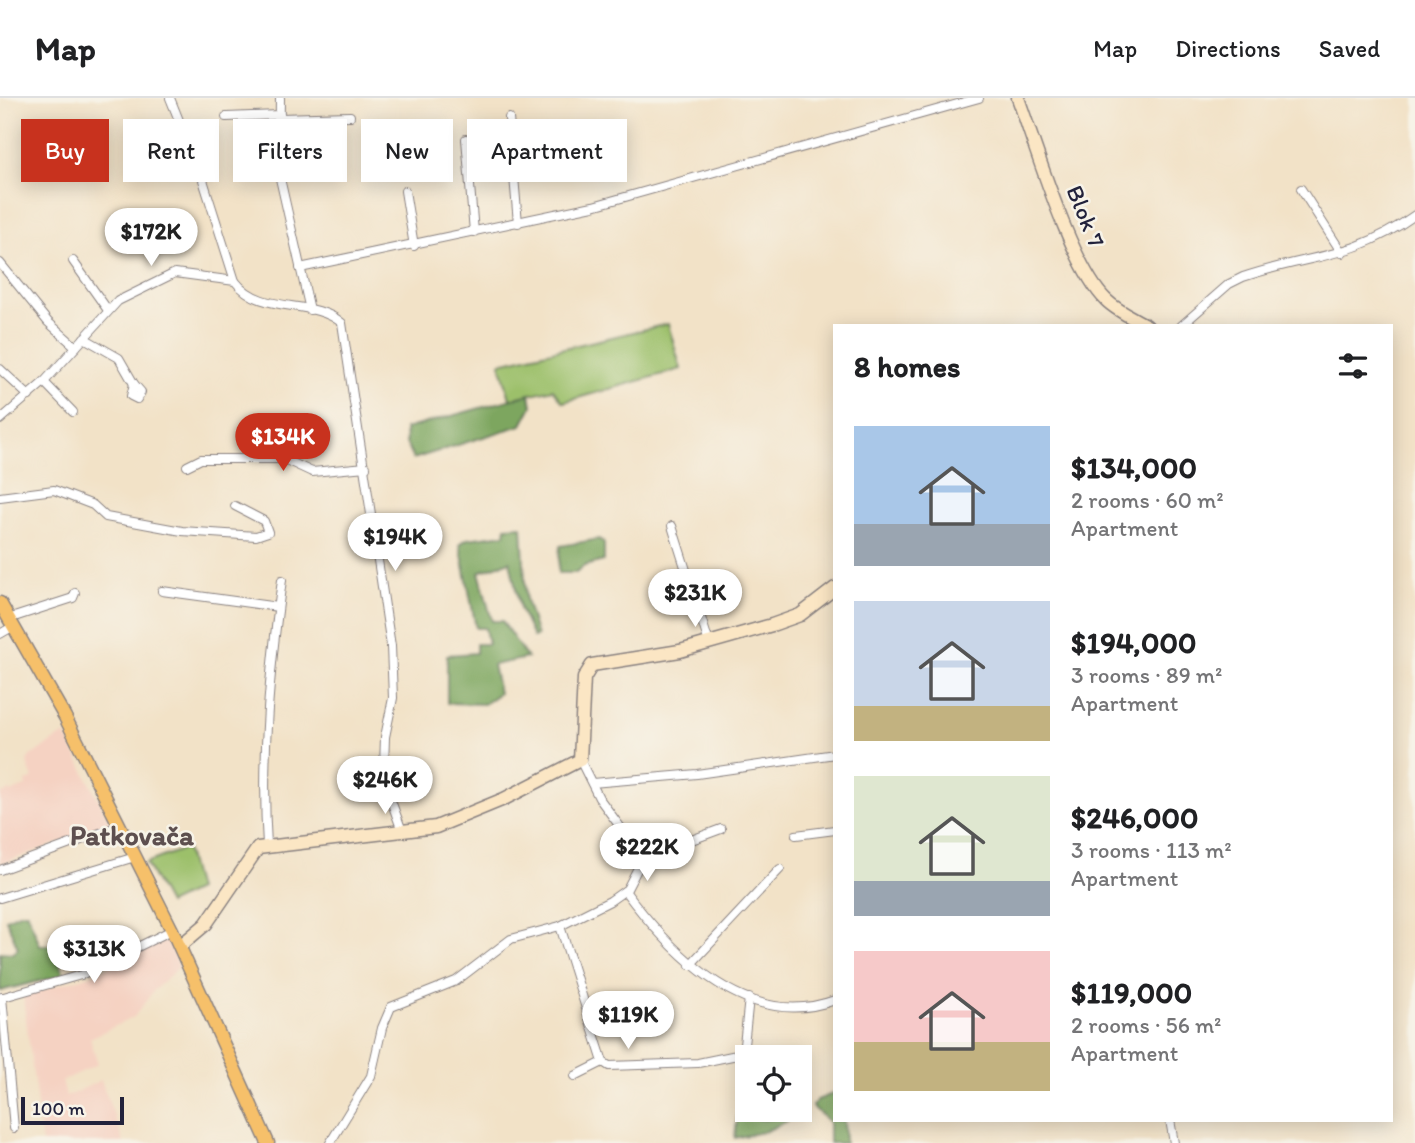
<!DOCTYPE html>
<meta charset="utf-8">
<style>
:root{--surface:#fff;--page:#f2f2f2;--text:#202124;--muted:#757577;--line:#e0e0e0;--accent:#c8321e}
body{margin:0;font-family:Itim,sans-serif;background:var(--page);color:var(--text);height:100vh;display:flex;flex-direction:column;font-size:26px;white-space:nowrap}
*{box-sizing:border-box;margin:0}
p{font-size:23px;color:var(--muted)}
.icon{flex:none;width:38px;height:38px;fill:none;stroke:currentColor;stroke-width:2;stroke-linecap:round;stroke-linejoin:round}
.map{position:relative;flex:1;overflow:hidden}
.side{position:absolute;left:833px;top:226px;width:560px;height:798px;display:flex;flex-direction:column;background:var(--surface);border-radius:0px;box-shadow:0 4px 18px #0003}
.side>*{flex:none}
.hud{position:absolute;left:21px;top:21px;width:665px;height:63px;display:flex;gap:14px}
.tools{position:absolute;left:735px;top:947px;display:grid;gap:14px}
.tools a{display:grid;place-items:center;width:77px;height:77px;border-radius:0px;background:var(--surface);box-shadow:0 4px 18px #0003;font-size:35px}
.scale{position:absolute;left:21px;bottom:18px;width:103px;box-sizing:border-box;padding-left:7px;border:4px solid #22223b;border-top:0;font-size:19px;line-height:24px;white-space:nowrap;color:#22223b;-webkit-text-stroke:5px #f7f3e8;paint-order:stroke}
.price{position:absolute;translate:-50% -60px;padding:0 16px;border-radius:24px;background:#fff;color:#222;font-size:23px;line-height:46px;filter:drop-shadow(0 2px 4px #0008)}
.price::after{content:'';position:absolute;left:50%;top:42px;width:21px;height:16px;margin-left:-10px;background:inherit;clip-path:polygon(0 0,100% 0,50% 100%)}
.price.on{background:var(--accent);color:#fff}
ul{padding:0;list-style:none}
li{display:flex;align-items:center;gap:21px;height:175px;padding:0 21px}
li span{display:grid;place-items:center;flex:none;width:196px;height:140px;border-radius:0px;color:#555}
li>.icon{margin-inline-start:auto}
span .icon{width:84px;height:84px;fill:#fffc;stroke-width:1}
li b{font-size:30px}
h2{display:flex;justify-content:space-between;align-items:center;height:84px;padding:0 21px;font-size:30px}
.pill{padding:0 24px;border-radius:0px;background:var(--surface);box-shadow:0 4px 18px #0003;font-size:24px;line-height:63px}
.pill.on{background:var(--accent);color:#fff}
header{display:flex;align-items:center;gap:42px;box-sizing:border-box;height:98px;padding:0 35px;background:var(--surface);border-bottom:2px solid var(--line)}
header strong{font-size:33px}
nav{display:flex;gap:38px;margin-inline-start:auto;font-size:24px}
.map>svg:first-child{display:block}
.built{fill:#f5d2c2}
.green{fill:#9cc06b;stroke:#5f7153;stroke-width:2}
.forest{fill:#7da65f;stroke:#50644d;stroke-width:2}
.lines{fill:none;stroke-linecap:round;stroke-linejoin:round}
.street-casing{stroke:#8a8281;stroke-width:10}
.secondary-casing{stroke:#8a8281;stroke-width:15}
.primary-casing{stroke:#8a8281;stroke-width:15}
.street{stroke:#fff;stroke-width:8}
.secondary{stroke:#fbe6c4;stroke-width:12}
.primary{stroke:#f6c06b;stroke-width:12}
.labels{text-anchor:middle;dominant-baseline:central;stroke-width:5;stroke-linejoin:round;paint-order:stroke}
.street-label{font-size:24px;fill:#22223b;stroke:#f7f3e8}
.quarter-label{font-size:28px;font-weight:bold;fill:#5d4f4f;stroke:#f7f3e8}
</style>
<header>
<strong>Map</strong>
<nav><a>Map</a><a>Directions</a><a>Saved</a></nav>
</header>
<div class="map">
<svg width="1415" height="1045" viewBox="0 0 1415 1045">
<rect width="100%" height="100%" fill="#f7f3e8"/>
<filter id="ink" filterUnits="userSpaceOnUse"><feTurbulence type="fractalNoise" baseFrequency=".0143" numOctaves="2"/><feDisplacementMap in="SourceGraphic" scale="14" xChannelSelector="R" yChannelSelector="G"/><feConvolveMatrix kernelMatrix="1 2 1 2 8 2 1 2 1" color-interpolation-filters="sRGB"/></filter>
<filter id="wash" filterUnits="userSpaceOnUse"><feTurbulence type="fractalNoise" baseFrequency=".00686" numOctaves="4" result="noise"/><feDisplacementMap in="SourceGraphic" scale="28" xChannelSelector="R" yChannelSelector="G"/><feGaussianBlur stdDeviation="1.57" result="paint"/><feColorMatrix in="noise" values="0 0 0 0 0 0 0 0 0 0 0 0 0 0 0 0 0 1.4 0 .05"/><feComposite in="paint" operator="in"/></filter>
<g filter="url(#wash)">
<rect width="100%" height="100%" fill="#f2e2c7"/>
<g class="built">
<polygon points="65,636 111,726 0,766 0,697 10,692 11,695 27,687 26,684 33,680 27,665 29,659"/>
<polygon points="168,840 179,869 154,892 134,919 90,940 98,966 62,983 66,999 101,982 124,1045 42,1045 23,898 88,878"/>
</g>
<g class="green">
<polygon points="668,226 681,271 563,304 553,291 510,301 500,265"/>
<polygon points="186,750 197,792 168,806 146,765"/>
</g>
<g class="forest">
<polygon points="530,296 532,308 522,327 413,361 406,345 405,331"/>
<polygon points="522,428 526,502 537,538 533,539 520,511 510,463 479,474 492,523 502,523 527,560 493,567 499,595 484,606 447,605 447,557 476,555 476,546 488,546 485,530 476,530 460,446 467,441 505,436 506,429"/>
<polygon points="599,441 604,445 604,463 584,468 576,475 558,475 560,448"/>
<polygon points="21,814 27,814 40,847 54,847 64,877 0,893 0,854 13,855 18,850 6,821"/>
<polygon points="835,995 835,1022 844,1022 845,1045 829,1045 829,1024 812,1008 817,1002"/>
<polygon points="747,1002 747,1012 753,1012 755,1020 764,1022 802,1011 800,1017 766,1033 735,1040 739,1003"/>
</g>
</g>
<g filter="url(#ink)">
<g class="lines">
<defs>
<g id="street">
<polyline points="170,0 203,82 235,183"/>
<polyline points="280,0 279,76 310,212"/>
<polyline points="226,19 280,17"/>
<polyline points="280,20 350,18"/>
<polyline points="509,20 518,125"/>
<polyline points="466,41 474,134"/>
<polyline points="1301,91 1342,155"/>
<polyline points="405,93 414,148"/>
<polyline points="73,163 107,211"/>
<polyline points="0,165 48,224 76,249"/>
<polyline points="300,170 593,108 979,0"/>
<path d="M1181 228 1229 186 1243 179C1310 156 1352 162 1415 117"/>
<polyline points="84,240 119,260 134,286"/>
<polyline points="0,271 29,298"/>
<polyline points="44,284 73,314"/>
<polygon points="134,286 141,294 137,301 131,298"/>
<path d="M0 322 44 284 118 203 175 175 235 183C262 218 311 199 342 225L391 548 393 600 385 639 384 669 389 697 402 733"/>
<polyline points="187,368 201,361 284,361 312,374 366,369"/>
<polyline points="0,399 54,392 93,407 106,419 182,433 256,438 268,434 264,423 235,408"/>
<polyline points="672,428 709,545"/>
<polyline points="162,493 278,509"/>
<polyline points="8,521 73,500 75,495"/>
<polyline points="0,536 12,529"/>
<polyline points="580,662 599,700 643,760"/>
<polyline points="592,685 697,676 835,656"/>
<polyline points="796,737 835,732"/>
<path d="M267 747C261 658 270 571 282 482"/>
<polyline points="0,772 119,728"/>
<path d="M625 793C672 856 748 934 835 902"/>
<polyline points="0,800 135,759"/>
<polyline points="560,828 603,964 609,968 698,965 737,957 744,947 749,900"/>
<polyline points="690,867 780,771"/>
<polyline points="2,899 14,1030"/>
<polyline points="0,900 81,877 172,832"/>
<polyline points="575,978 603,964"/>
<polyline points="1170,1022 1174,1045"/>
<polyline points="330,1045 371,978 382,930 391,909 456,883 511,841 560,828 610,803 627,791 643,760 721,731"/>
</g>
<g id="secondary">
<path d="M1018 0C1036 49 1071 168 1106 202 1117 213 1133 220 1147 228"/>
<polyline points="180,848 206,826 258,750 436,729 504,701 580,662 584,580 592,567 680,553 772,527 800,517 835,490"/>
</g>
<polyline id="primary" points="0,505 65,619 172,832 268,1045"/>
</defs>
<use href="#street" class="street-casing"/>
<use href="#secondary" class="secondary-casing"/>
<use href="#primary" class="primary-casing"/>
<use href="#street" class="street"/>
<use href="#secondary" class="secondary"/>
<use href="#primary" class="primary"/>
</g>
</g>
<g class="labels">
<g class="street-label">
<text transform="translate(1086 118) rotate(68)">Blok 7</text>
</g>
<g class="quarter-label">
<text x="132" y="737">Patkovača</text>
</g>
</g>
</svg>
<div class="tools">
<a><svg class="icon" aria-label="locate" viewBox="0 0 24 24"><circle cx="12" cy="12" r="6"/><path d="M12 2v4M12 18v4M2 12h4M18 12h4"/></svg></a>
</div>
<div class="scale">100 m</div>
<b class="price" style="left:151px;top:170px">$172K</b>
<b class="price on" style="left:283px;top:375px">$134K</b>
<b class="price" style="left:395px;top:475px">$194K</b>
<b class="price" style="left:695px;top:531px">$231K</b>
<b class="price" style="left:385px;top:718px">$246K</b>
<b class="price" style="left:647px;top:785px">$222K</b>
<b class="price" style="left:94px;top:887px">$313K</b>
<b class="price" style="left:628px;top:953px">$119K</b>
<div class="hud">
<a class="pill on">Buy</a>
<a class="pill">Rent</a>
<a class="pill">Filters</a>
<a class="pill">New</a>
<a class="pill">Apartment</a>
</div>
<section class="side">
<h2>8 homes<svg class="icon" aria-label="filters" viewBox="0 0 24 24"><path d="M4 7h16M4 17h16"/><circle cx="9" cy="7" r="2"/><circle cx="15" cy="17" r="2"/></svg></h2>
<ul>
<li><span style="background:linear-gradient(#a9c7e8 70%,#9aa5b1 0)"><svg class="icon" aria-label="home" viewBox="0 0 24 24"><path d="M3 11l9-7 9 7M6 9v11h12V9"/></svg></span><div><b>$134,000</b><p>2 rooms · 60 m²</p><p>Apartment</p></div></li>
<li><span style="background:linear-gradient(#c9d6e8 75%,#c2b280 0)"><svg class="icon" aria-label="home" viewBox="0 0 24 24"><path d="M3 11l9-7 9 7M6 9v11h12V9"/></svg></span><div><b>$194,000</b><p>3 rooms · 89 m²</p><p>Apartment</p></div></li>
<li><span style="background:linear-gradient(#dfe7d0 75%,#9aa5b1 0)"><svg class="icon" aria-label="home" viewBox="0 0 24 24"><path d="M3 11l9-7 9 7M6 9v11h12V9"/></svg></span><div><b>$246,000</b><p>3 rooms · 113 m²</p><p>Apartment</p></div></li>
<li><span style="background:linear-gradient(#f6c9c9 65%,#c2b280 0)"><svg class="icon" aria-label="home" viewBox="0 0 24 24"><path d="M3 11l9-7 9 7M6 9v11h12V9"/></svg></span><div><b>$119,000</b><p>2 rooms · 56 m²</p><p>Apartment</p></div></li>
</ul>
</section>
</div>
